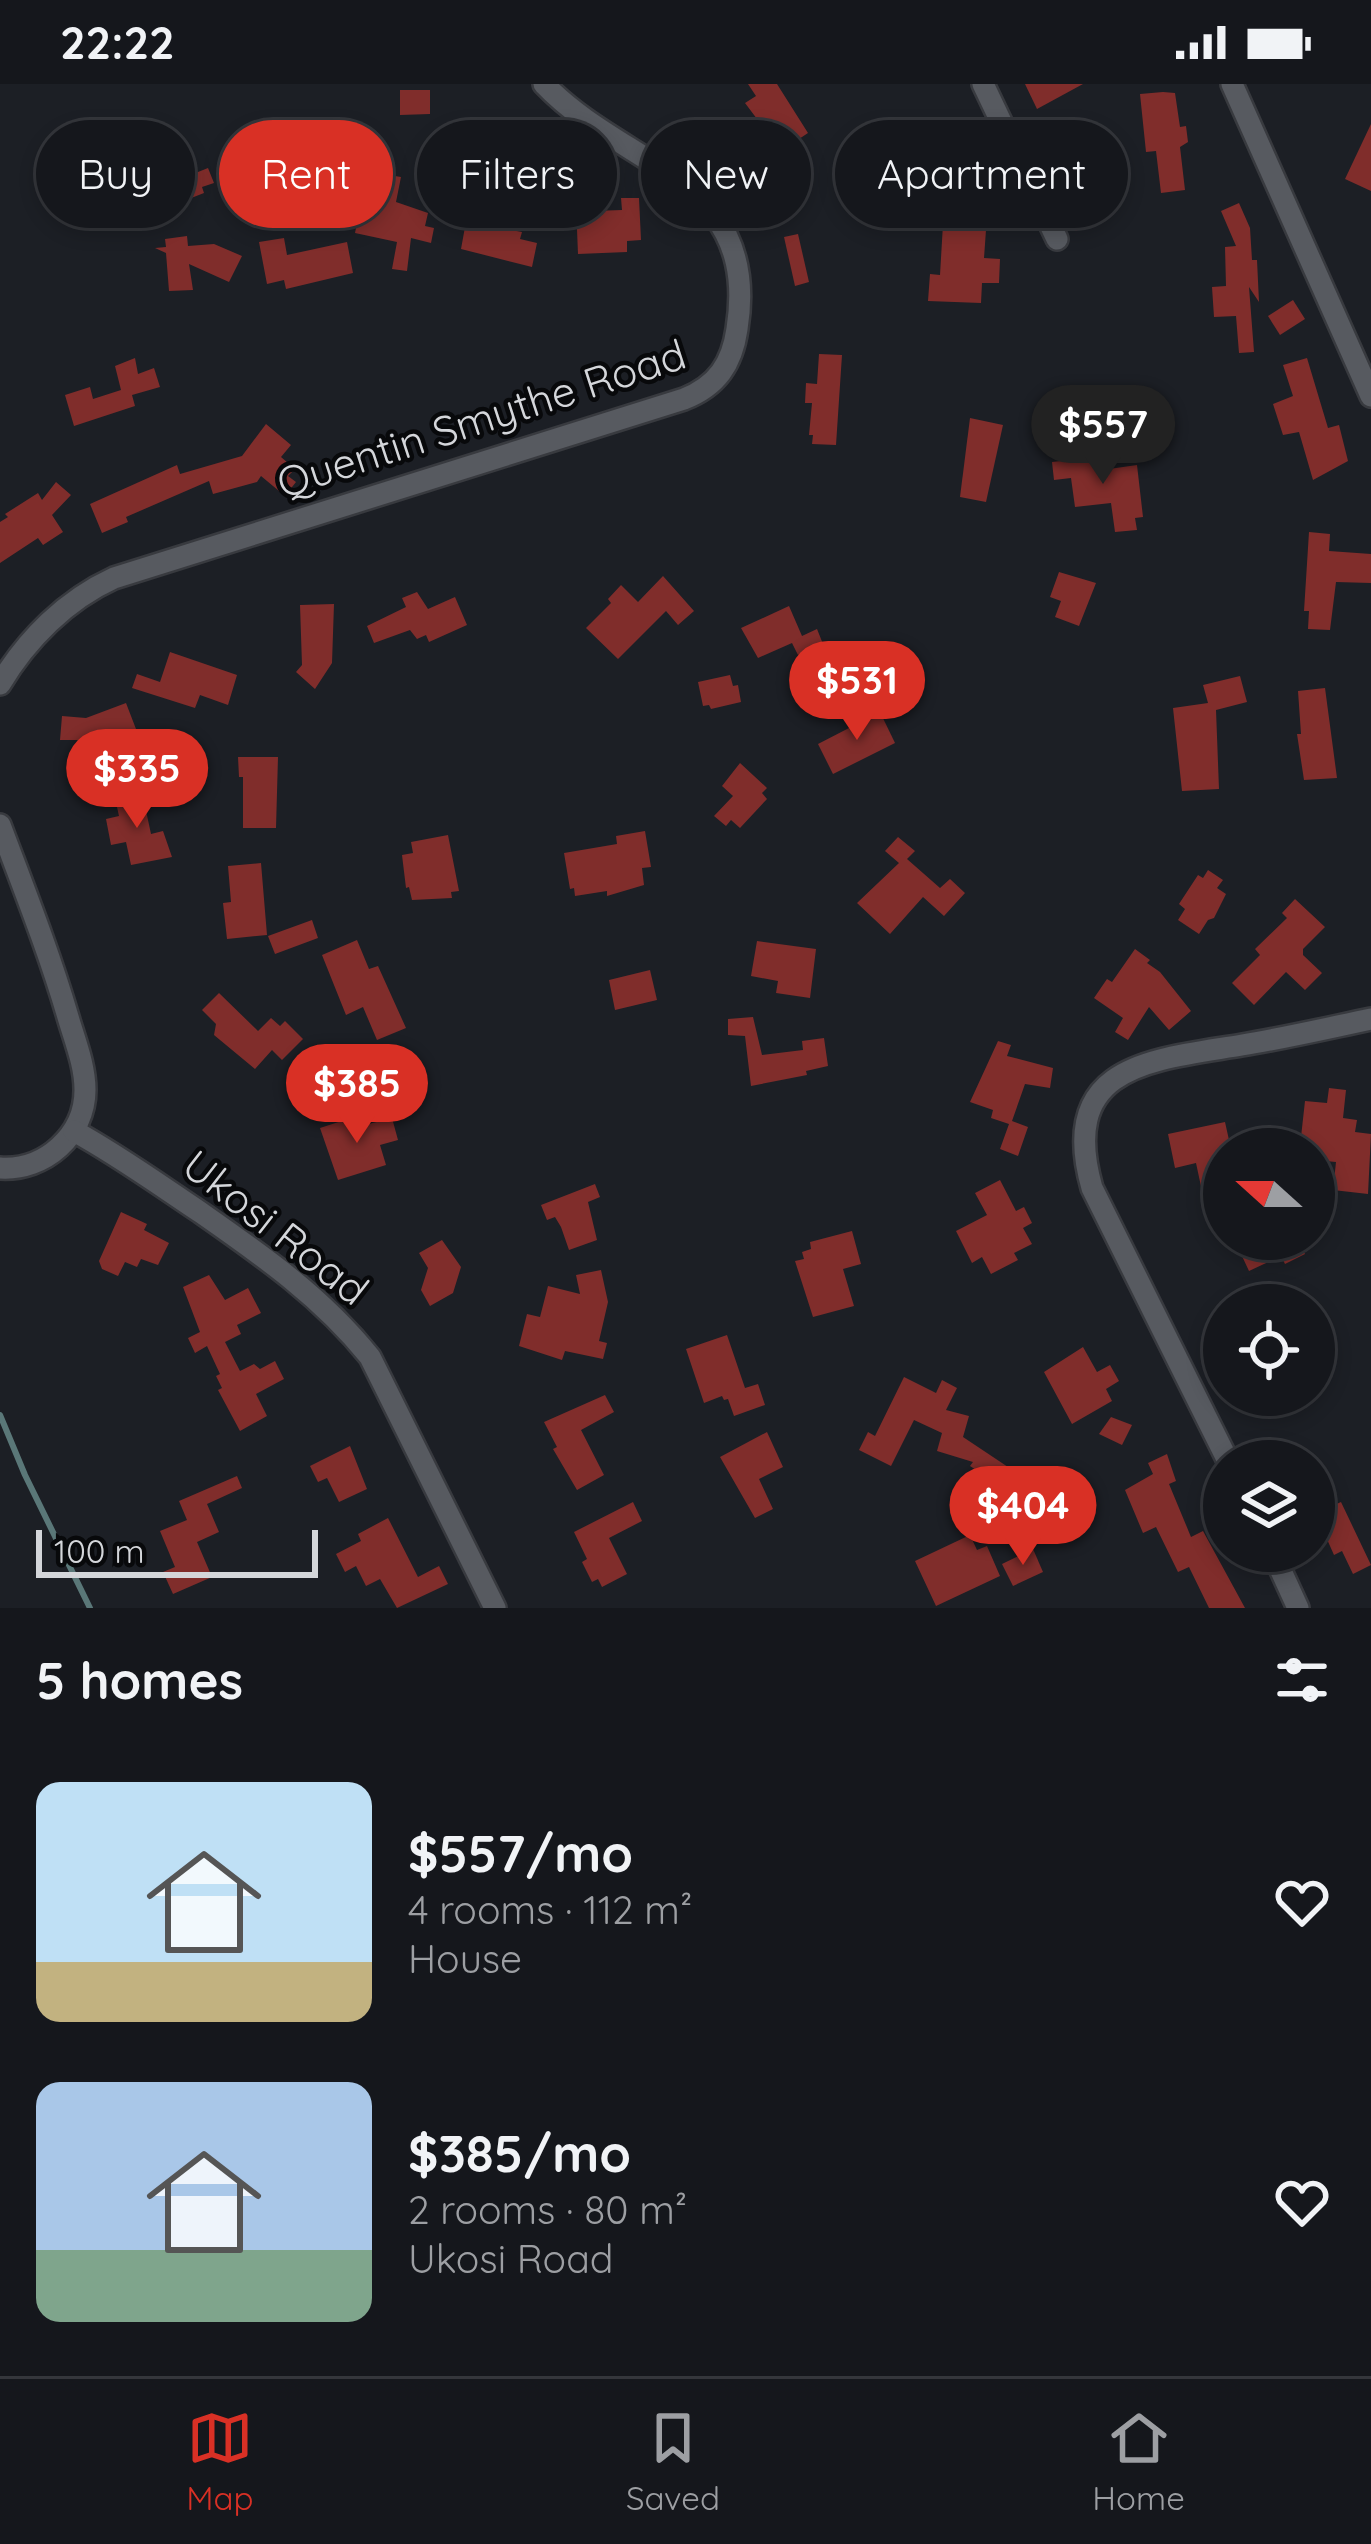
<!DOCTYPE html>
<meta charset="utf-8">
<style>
:root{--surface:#15171c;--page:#1e2025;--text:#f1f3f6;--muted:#9d9fa3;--line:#34363b;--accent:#d93025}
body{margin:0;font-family:Quicksand,sans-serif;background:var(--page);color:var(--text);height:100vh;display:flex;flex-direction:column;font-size:45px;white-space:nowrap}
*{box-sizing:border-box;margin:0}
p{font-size:39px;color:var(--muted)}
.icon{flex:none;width:66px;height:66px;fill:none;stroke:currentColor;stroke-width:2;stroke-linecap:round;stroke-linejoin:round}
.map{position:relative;height:1524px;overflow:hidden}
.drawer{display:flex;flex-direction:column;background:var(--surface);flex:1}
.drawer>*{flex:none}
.banner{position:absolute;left:36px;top:36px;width:1299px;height:108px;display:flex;gap:24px}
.needle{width:78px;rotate:291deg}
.buttons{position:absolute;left:1203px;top:1044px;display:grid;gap:24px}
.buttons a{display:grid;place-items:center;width:132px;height:132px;border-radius:50%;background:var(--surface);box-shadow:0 6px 18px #0003,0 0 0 3px var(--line);font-size:60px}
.scale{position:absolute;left:36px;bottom:30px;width:282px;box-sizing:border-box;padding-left:12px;border:6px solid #d4d6da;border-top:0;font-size:33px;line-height:42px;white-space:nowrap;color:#d4d6da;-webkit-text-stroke:9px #08090b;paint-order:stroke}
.price{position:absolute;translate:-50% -102px;padding:0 27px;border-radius:42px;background:var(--accent);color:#fff;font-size:39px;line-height:78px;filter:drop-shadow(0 3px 6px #0008)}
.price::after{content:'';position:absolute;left:50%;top:72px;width:36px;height:27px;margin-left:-18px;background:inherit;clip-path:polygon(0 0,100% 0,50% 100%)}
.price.on{background:#222;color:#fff}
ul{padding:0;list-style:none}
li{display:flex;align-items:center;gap:36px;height:300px;padding:0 36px}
li span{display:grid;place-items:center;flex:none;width:336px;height:240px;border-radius:24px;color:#555}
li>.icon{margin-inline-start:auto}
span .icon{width:144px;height:144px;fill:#fffc;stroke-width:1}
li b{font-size:51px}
h2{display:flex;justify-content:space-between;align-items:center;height:144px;padding:0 36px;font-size:51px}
.pill{padding:0 42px;border-radius:54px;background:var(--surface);box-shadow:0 6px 18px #0003,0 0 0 3px var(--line);font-size:42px;line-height:108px}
.pill.on{background:var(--accent);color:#fff}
.status{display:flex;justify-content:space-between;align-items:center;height:84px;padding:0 60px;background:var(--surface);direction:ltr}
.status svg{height:33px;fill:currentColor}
.menu{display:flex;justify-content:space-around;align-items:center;height:168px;border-top:3px solid var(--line);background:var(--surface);font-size:33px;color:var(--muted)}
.menu a{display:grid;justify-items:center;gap:6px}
.menu .on{color:var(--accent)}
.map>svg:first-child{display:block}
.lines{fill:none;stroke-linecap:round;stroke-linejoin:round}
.stream{stroke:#5a7778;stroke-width:6}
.building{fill:#802d2b}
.minor-casing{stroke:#383a3f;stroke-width:26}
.minor{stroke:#575a60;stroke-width:21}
.labels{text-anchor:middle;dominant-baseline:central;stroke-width:9;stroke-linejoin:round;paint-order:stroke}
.street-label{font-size:42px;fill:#d4d6da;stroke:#08090b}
</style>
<div class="status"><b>22:22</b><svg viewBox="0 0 49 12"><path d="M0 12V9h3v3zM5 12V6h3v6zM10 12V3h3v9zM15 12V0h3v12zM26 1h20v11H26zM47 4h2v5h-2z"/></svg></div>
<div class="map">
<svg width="1371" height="1524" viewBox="0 0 1371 1524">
<rect width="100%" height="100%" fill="#1c1f25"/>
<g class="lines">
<polyline class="stream" points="0,1331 25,1391 90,1524"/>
</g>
<g class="building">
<polygon points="748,0 777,0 808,49 781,67 745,19 756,12"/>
<polygon points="1025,0 1083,0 1037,25"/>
<polygon points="400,6 430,6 430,30 400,31"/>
<polygon points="1163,8 1175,9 1180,43 1186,42 1188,58 1180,63 1185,106 1161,109 1156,67 1146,68 1140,10"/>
<polygon points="1371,40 1371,107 1345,95"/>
<polygon points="1070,45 1084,69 1103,132 1103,138 1075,147 1054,99 1072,89 1054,53"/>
<polygon points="132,70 149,131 113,142 93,80"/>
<polygon points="208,84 214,99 202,103 204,109 176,120 168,100"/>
<polygon points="383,90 401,93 396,118 428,129 425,142 434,144 431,159 411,154 407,187 392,185 397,158 355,149 363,109 379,109"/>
<polygon points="621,114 639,114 641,156 627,157 627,168 578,170 576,121 592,120 593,127 622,126"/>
<polygon points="1239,119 1250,144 1252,176 1257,176 1259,218 1249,203 1254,268 1239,269 1236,232 1214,233 1212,203 1226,202 1225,163 1236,162 1221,127"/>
<polygon points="494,124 515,128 511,146 522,148 520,155 537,159 532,183 461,165 465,143 490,144"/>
<polygon points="961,131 987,132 984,174 1000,175 999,199 982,199 981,219 928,217 930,190 940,191 943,140 960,141"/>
<polygon points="798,150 809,198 795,202 784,153"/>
<polygon points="187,152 188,162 214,160 242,172 229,198 189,180 193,206 169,207 166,169 155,164 166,163 165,155"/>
<polygon points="284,154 287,171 347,158 353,189 286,205 284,196 267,200 259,158"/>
<polygon points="1293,216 1305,235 1280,251 1268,232"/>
<polygon points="819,270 842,271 836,361 812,360 813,351 809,351 812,319 805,319 806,299 817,300"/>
<polygon points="135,274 138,290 154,284 160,303 132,311 135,322 74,342 65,311 90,303 93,315 121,306 115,282"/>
<polygon points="1307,274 1328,344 1339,341 1348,377 1313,396 1299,348 1283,351 1273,320 1293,312 1283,281"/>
<polygon points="970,334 1003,341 986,418 960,413"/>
<polygon points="266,340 291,361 281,373 295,385 288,392 296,398 285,412 261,392 257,398 213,410 209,397 126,433 128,438 102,449 90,420 177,381 180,390 242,372"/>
<polygon points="1097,367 1102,386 1137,381 1143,433 1135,434 1137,446 1115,448 1111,419 1075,423 1071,394 1054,396 1052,378 1070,376 1069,370"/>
<polygon points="56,398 71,411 52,431 63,448 43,461 38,454 0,479 0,438 8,433 5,430 38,409 42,416"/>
<polygon points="1309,448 1330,450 1329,467 1371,470 1371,499 1336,498 1330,546 1308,545 1309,527 1304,527"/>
<polygon points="1059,488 1096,499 1079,542 1055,533 1061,517 1050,513"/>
<polygon points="663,492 694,527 678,541 666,527 618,575 586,544 611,519 608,515 621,501 638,518"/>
<polygon points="417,508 428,525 455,513 467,541 429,558 426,551 417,555 410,546 374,559 367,542 406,523 402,514"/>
<polygon points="334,520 332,579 315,605 296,588 302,581 300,521"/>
<polygon points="789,522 802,552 817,545 823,560 798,571 792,559 758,574 741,544"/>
<polygon points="170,568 237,591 228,621 200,611 195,624 132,604 137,590 160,598"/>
<polygon points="730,591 733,602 738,601 741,618 711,625 709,621 703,622 698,598"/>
<polygon points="1240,592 1247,618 1216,626 1219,705 1182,707 1173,624 1208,619 1203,601"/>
<polygon points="1325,604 1337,694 1304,696 1297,650 1301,650 1298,607"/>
<polygon points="126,619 136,645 109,654 113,663 87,676 80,656 60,656 62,632 86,634"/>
<polygon points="880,628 895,659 833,690 818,660"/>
<polygon points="238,673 278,673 276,744 243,744 243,693 239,693"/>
<polygon points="740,679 767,704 762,709 767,715 740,744 731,736 726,742 714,732 733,712 722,702"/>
<polygon points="142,708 151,750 163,747 172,773 131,781 126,758 111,761 106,735 119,732 115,714"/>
<polygon points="645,747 651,783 642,784 644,801 607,812 607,807 575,812 574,804 570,805 564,769 617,760 616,752"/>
<polygon points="448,751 459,807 451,808 452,814 412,816 409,803 406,804 402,771 413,769 411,758"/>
<polygon points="898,753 915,767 907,775 940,804 950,795 965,809 944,832 923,813 890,850 857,819 899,779 885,767"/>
<polygon points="261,779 267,851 227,855 223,819 231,818 228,782"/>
<polygon points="1208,786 1223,796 1217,804 1226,810 1214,834 1208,836 1199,850 1178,836 1185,825 1179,820 1198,791 1203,794"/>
<polygon points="1295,815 1325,843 1303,865 1303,871 1322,889 1305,906 1286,888 1254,921 1232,899 1260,871 1255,865 1287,834 1282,829"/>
<polygon points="312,836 318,854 275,870 268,852"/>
<polygon points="357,856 369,885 378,882 406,944 377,956 363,923 346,931 322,871"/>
<polygon points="757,857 816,865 810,914 776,909 778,897 751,892"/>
<polygon points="1135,865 1150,876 1147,879 1160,888 1191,927 1169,946 1149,923 1128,956 1115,948 1123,934 1094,914 1107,895 1112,898"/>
<polygon points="650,886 657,916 615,926 609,896"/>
<polygon points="219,909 258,947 271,934 280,942 285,937 303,955 282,976 272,966 255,985 214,951 216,940 202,926"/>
<polygon points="753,933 762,971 803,966 802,957 824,954 828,982 806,987 807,991 751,1002 745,952 728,951 728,935"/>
<polygon points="998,957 1011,961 1007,972 1053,984 1050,1004 1025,1000 1012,1037 1028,1043 1018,1072 1000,1065 1009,1040 991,1034 993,1026 970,1018"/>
<polygon points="1329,1004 1346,1006 1343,1034 1357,1036 1355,1048 1371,1050 1368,1110 1333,1106 1336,1078 1314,1076 1312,1063 1300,1062 1305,1017 1327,1019"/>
<polygon points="354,1033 357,1043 392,1034 398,1056 380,1061 386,1081 338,1096 320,1044"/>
<polygon points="1225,1038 1231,1065 1224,1065 1224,1103 1202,1107 1196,1079 1175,1084 1168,1050"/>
<polygon points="1000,1096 1016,1127 1024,1123 1032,1139 1023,1144 1032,1160 1014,1169 1018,1176 991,1190 982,1173 972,1179 956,1147 987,1131 975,1109"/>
<polygon points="595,1100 600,1113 588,1118 597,1156 569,1166 561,1143 555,1133 547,1136 541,1121"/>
<polygon points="121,1128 147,1140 144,1146 169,1159 158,1181 141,1175 137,1183 125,1178 118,1192 102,1185 99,1177"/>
<polygon points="852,1147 861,1180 843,1185 854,1222 813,1233 795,1177 804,1175 802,1168 811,1165 810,1158"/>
<polygon points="1234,1155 1298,1155 1305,1170 1285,1180 1281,1172 1249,1187"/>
<polygon points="442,1156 461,1183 453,1209 430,1222 421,1206 428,1184 419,1169"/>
<polygon points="601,1186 608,1218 599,1257 607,1259 603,1275 565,1267 562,1276 519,1262 527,1230 540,1233 548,1202 580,1210 576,1191"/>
<polygon points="209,1191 225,1216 248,1204 261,1229 237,1241 241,1250 225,1258 240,1287 254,1280 260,1285 275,1277 284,1295 256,1310 267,1332 240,1347 218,1306 222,1304 216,1292 220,1290 207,1262 195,1269 188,1254 200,1248 183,1203"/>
<polygon points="727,1251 745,1304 758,1300 765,1321 734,1332 728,1315 724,1316 722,1312 704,1319 686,1265"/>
<polygon points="1083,1263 1097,1288 1110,1281 1119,1297 1106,1305 1112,1317 1072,1340 1044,1288"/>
<polygon points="904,1293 936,1309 942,1296 957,1304 946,1326 969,1332 963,1353 1011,1385 1009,1388 997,1385 990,1395 970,1382 973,1378 937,1367 942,1349 914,1336 891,1382 859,1366 868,1348 875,1352"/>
<polygon points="605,1311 614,1328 581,1346 604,1391 577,1406 553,1365 557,1363 544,1338"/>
<polygon points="1111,1333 1132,1341 1122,1361 1099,1350"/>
<polygon points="767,1348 783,1383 759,1395 773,1425 755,1434 720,1373"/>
<polygon points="350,1362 367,1405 339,1418 327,1394 318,1398 310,1382"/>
<polygon points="1167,1370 1176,1397 1169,1400 1191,1453 1203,1447 1245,1524 1209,1524 1189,1483 1178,1488 1156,1443 1143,1449 1125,1406 1153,1390 1148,1379"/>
<polygon points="237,1392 242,1404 207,1420 219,1448 197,1458 212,1493 173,1510 163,1488 175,1483 160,1447 187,1436 179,1417"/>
<polygon points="633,1418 642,1437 609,1454 627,1490 602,1503 598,1495 592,1498 582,1478 587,1475 574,1448"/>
<polygon points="1341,1418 1371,1481 1353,1490 1342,1467 1334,1471 1322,1444 1314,1448 1314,1430"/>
<polygon points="388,1434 418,1493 439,1482 448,1500 397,1524 380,1495 366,1502 356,1482 345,1488 336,1470 361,1457 358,1450"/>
<polygon points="970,1451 977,1466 987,1462 1000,1492 936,1522 915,1477"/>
<polygon points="1033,1465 1043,1488 1013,1502 1002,1480"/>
</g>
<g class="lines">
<defs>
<g id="minor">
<polyline points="983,0 1057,155"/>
<polyline points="1232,0 1371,312"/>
<path d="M0 600C27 555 66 516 114 494L684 315C717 302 732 280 737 245 761 94 625 85 544 0"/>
<path d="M0 741C24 805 49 868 68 933 75 957 85 981 85 1006 85 1051 45 1087 0 1084"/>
<path d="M74 1047C118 1071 158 1100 200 1128 263 1172 322 1213 370 1273L495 1524"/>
<path d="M1228 1377 1092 1104C1057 980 1152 976 1242 961 1285 954 1328 944 1371 935"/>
<polyline points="1272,1467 1298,1524"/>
</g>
</defs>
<use href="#minor" class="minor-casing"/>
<use href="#minor" class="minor"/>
</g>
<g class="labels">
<g class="street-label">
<text transform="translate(481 334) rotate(-18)">Quentin Smythe Road</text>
<text transform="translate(276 1143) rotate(38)">Ukosi Road</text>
</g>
</g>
</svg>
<div class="buttons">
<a><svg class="needle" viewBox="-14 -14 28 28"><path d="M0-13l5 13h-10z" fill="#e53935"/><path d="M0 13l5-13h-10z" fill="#9d9fa3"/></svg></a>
<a><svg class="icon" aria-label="locate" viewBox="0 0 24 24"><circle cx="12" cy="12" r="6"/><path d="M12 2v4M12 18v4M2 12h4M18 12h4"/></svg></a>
<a><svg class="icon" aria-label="layers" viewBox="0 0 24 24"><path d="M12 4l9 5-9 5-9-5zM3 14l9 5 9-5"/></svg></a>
</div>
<div class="scale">100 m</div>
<b class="price on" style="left:1103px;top:403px">$557</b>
<b class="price" style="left:857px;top:659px">$531</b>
<b class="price" style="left:137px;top:747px">$335</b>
<b class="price" style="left:357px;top:1062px">$385</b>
<b class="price" style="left:1023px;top:1484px">$404</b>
<div class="banner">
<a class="pill">Buy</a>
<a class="pill on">Rent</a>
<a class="pill">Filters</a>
<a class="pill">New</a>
<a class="pill">Apartment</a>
</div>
</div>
<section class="drawer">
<h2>5 homes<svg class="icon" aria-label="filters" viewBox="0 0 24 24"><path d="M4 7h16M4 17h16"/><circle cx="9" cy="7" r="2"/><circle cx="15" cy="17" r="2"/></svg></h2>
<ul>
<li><span style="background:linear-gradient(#bfe0f5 75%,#c2b280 0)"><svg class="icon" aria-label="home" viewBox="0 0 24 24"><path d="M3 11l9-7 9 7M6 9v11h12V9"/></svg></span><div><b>$557/mo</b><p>4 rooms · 112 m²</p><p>House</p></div><svg class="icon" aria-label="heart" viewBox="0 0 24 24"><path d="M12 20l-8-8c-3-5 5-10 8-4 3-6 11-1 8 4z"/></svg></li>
<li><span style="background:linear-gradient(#a9c7e8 70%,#7fa58c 0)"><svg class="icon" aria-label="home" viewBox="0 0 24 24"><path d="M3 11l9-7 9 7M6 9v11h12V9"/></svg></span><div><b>$385/mo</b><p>2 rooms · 80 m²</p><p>Ukosi Road</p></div><svg class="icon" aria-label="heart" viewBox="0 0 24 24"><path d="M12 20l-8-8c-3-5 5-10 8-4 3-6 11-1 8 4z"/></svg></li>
</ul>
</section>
<nav class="menu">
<a class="on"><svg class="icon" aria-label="map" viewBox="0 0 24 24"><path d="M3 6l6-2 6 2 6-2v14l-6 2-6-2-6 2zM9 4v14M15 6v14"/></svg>Map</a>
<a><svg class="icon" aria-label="saved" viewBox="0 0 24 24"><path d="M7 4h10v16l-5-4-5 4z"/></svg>Saved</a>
<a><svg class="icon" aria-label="home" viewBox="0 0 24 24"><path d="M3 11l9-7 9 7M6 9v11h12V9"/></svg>Home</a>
</nav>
